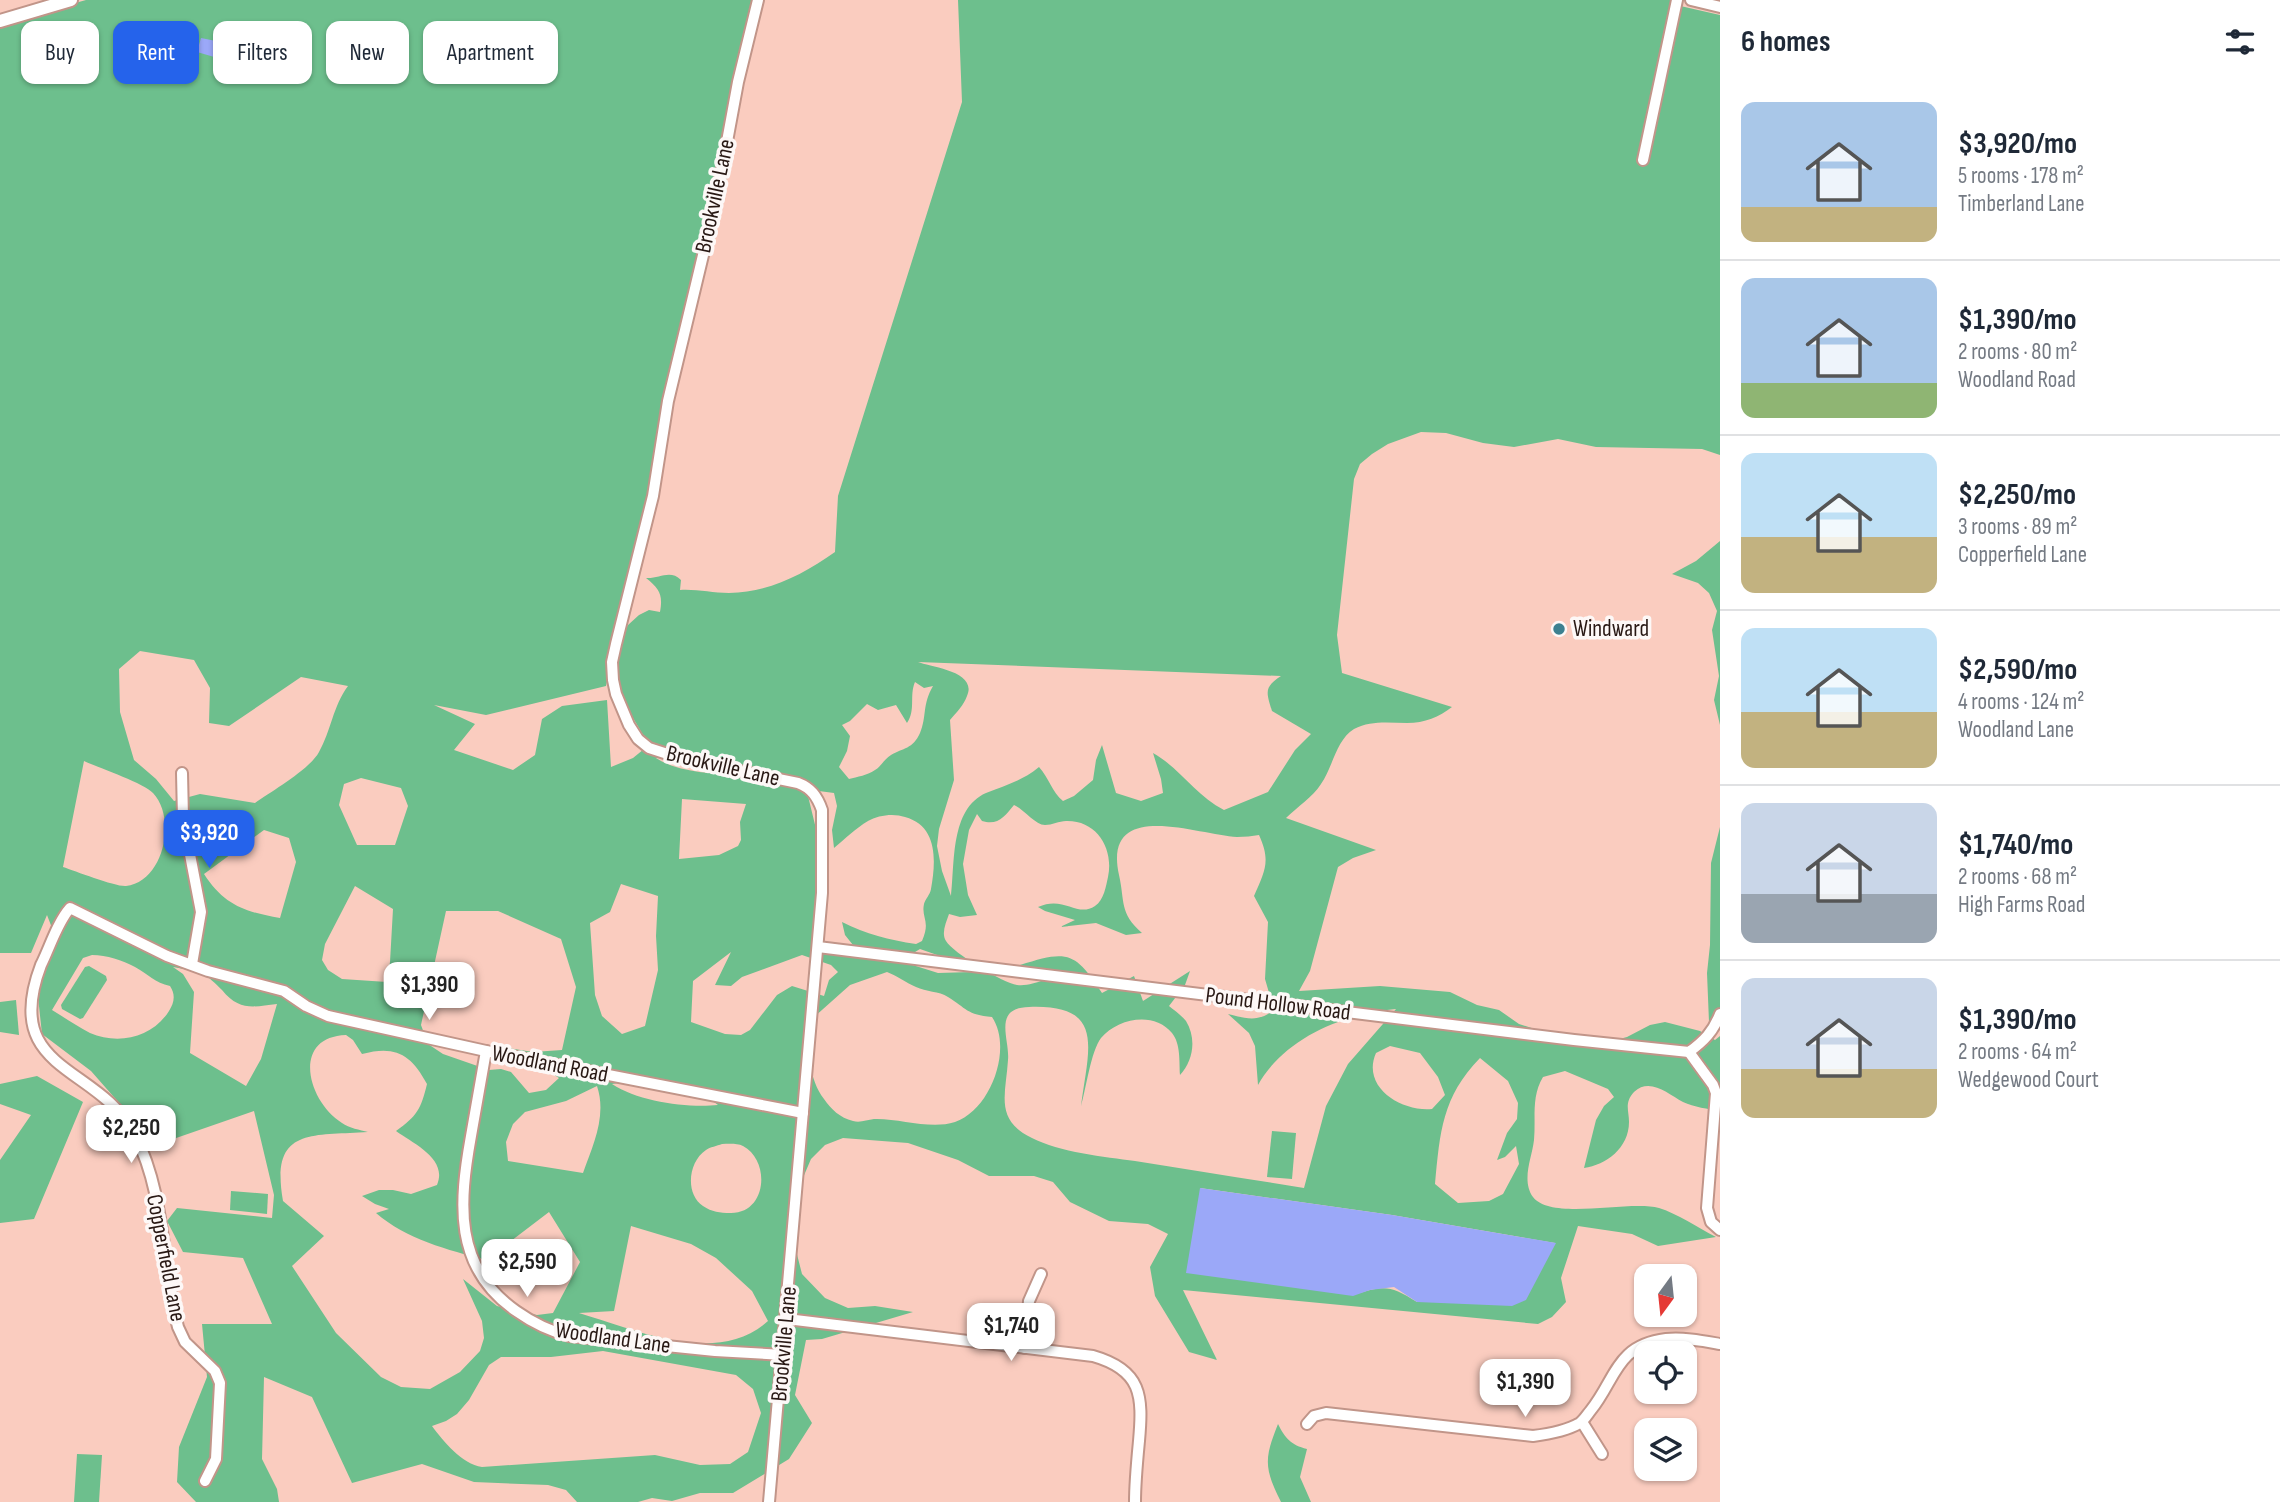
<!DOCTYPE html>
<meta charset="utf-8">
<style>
:root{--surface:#fff;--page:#f6f6f7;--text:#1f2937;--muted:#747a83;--line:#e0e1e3;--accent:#2563eb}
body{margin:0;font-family:"Sofia Sans Condensed",sans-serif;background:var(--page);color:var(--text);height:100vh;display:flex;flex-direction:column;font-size:26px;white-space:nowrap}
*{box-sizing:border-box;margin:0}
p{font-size:23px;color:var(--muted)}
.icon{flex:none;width:38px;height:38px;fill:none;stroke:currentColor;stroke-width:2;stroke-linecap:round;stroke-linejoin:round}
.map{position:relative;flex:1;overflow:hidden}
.drawer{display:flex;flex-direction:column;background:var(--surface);width:560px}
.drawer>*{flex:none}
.banner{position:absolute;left:21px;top:21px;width:665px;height:63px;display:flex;gap:14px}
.needle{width:46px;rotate:195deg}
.fabs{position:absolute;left:1634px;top:1264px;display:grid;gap:14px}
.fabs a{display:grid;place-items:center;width:63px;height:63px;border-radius:14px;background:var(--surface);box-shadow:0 2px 5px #0004;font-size:35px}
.price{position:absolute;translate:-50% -60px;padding:0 16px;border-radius:14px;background:#fff;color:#222;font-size:23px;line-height:46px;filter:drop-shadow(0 2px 4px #0008)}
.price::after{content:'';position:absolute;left:50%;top:42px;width:21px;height:16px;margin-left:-10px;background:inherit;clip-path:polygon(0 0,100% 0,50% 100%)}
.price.current{background:var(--accent);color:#fff}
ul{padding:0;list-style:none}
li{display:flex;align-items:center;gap:21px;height:175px;padding:0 21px}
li+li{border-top:2px solid var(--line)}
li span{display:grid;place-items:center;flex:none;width:196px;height:140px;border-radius:14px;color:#555}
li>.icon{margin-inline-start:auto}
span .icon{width:84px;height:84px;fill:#fffc;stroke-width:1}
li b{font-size:30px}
h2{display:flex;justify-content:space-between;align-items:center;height:84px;padding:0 21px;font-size:30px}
.pill{padding:0 24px;border-radius:14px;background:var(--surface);box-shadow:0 2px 5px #0004;font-size:24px;line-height:63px}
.pill.current{background:var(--accent);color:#fff}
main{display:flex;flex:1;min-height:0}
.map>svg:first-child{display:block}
.green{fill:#6dbf8d;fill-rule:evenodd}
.water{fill:#9ba8f8}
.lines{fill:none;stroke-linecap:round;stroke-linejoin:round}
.minor-casing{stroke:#c19589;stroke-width:14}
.major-casing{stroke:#c19589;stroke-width:16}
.minor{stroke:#fff;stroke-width:10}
.major{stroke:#fff;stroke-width:12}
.poi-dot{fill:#3d8090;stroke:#fdf8f7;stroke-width:2.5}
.labels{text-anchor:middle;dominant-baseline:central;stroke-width:7;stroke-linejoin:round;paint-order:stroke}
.street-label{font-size:23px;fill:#281814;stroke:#fdf8f7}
.poi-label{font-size:23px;fill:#281814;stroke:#fdf8f7;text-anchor:start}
</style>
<main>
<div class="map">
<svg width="1720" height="1502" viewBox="0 0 1720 1502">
<rect width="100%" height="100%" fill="#faccbf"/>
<g class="green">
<path d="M86 0H755L606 686 486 715 434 705 475 724 454 750 513 770 535 755 542 719 562 706 607 700 611 767 633 758 649 745 620 696 617 681 620 639 628 625 639 615 649 610 660 612C663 595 660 589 646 578 659 579 670 569 681 580L680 590C697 589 712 593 729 593 770 592 802 575 835 552L838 496 962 102 958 0H1677L1676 5 1720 15V455L1702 449 1596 447 1558 439 1514 447 1483 443 1446 433 1421 432 1388 444 1372 454 1360 464 1354 479 1337 635 1342 673 1452 707C1439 717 1425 723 1407 723 1390 723 1371 720 1354 729 1336 740 1333 767 1321 784 1313 797 1297 807 1286 818L1376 850 1353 858 1338 867 1310 971 1299 991 1380 986 1450 992 1477 1005 1499 1010 1519 1024 1590 1047 1627 1037 1650 1025 1665 1022 1700 1031 1715 1040 1720 1036V1111C1708 1109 1694 1107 1683 1102 1668 1094 1650 1077 1634 1092 1624 1103 1629 1110 1629 1122 1629 1148 1606 1165 1584 1168L1596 1120 1604 1106 1614 1097 1608 1089 1565 1071 1543 1077C1531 1097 1536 1118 1534 1140 1532 1158 1521 1180 1533 1197 1551 1221 1629 1200 1659 1208 1676 1213 1699 1228 1716 1237L1658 1246 1632 1234 1578 1226 1561 1278 1566 1302 1552 1317 1538 1324 1183 1290 1217 1360 1189 1352 1155 1296 1150 1267 1168 1234 1148 1224 1109 1221 1070 1202 1053 1182 1034 1176H989L958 1160 908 1143 843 1138 825 1145 811 1159 787 1215 802 1274 825 1298 848 1308 875 1306 913 1312 822 1339 806 1340 795 1395 812 1423 789 1459 733 1493H700L672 1501 652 1498 638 1502H577L566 1490 548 1485 474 1482 422 1464 352 1483 312 1397 264 1377 262 1459 277 1489 279 1502H196L177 1482 179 1447 207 1377 202 1324H272L243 1258 183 1252 167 1221 177 1208 272 1218 274 1195 254 1111 156 1145 91 1071 42 1034 38 997 52 928 47 915 31 953H0V24ZM140 651 194 660 210 688 209 723 229 726 301 677 348 686C333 706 331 731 319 752 310 769 272 791 255 803L200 794 174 801 156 779 134 760 120 712 119 669ZM918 662 1281 676C1264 687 1266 692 1272 711L1311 734 1295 750 1268 792 1224 810C1196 796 1180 768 1153 753L1161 779 1163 793 1141 801 1116 793 1102 745 1096 760 1093 780 1074 796 1063 801C1052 792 1049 778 1039 767 1022 781 1006 785 986 793 950 809 955 863 951 896L942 871 937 846 939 829 954 780 950 720C956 713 964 705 967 696 978 671 930 667 918 662ZM915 682 924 688 933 686C922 705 927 716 920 733 913 749 903 748 891 755 884 759 881 767 875 770 868 775 857 777 849 779L839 767 847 751 850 736 842 725 850 721 867 704 878 710 896 705 907 723C916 710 909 696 915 682ZM689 756 737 774C711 774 677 772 656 758ZM84 761C99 768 144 783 153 793 177 818 164 882 126 886 116 887 75 871 63 867ZM361 778 401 788 408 806 395 845H357L339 805 344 784ZM796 788 834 793 837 806 832 830 834 848C845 839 856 828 868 821 878 815 894 813 905 817 938 826 936 861 931 889 930 895 925 899 924 904 921 918 931 921 922 941L916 944C889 940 866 934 842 922L845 935 853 945 836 955 813 947 818 837 808 796ZM682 799 746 804 740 822 741 840 738 846 719 855 679 859ZM1014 805C1024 809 1035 825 1045 825 1052 825 1059 821 1066 821 1097 820 1114 849 1108 877 1106 886 1104 900 1095 906 1077 918 1064 895 1038 907L1045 911 1075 920 1060 927 1096 923 1126 935 1142 933C1119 913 1125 901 1119 875 1102 797 1198 835 1237 837 1245 837 1252 836 1259 835 1271 861 1265 871 1254 896L1268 922 1265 979 1274 1010C1258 1022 1248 1019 1228 1014L1249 1033 1255 1046 1258 1085C1284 1038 1345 1013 1396 1009L1348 1064 1326 1106 1304 1188C1248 1179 1192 1170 1135 1161 1105 1157 1059 1152 1032 1138 994 1120 1006 1094 1008 1060 1010 1039 992 1008 1029 1007 1107 1004 1088 1049 1081 1106 1086 1089 1091 1051 1101 1038 1118 1018 1154 1011 1172 1033 1181 1044 1179 1062 1180 1075 1193 1061 1197 1039 1186 1021 1182 1016 1174 1010 1169 1006L1185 985 1190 971 1143 1001 1134 976 1102 993C1075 951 1067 950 1020 965L1044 980C1035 983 1027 986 1017 985 1003 983 953 953 946 941 941 933 946 923 949 914L960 917 977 915 968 895 963 864 969 830 977 814 982 821C998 826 1005 816 1014 805ZM264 830 289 838 296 862 280 918C245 912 224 905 204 874ZM621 884 658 896 656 936 658 970 645 1026 622 1034 602 1016 595 995 590 923 610 912ZM355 886 393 909 390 962 387 982 342 979 328 970 322 960 325 944ZM446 911H498L561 939 576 987 562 1050 533 1052 501 1047 544 1068 559 1078 546 1090 529 1093 511 1072 501 1069 489 1070 443 1054 428 1044 421 1025ZM920 949 940 956 972 972 938 973 900 961ZM731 952 715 985 731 986 742 977 802 955 831 965 838 972 829 980 824 996 792 986 777 995 750 1030 741 1035 725 1034 691 1022 693 981ZM92 955C107 955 122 960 135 967 148 974 155 983 170 986 176 995 174 1003 169 1011 152 1038 118 1045 90 1033 77 1026 65 1018 52 1010L83 958ZM173 967C182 969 192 970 201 973 208 976 216 984 222 990 239 1011 253 1007 277 1004L261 1059 246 1086 190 1053 194 992 183 974ZM887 972C898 976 906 983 916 987 926 992 939 991 948 997 966 1008 967 1015 992 1017 1013 1048 991 1110 955 1122 930 1130 899 1118 874 1119 867 1120 860 1123 853 1121 840 1118 831 1109 824 1099 809 1080 808 1049 804 1026L850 985ZM346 1035 353 1040 362 1054C395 1045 411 1054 427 1084 421 1109 417 1116 396 1131 414 1144 448 1159 437 1185L411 1194 393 1190H379L362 1196 375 1204 389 1209 376 1213C406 1239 448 1250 486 1260L549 1212 580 1262 553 1313 537 1315 497 1306 463 1279 482 1321 484 1338 480 1351 460 1372 430 1389 401 1387 381 1377 336 1333 292 1266 324 1236 283 1201C270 1127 311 1136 368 1132 360 1130 349 1128 342 1123 307 1101 291 1037 346 1035ZM1390 1046 1420 1053 1438 1077 1445 1095 1432 1109C1401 1112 1361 1087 1376 1053ZM1480 1058 1508 1081 1518 1103 1517 1119 1507 1133 1497 1160 1505 1157 1516 1146 1519 1164 1503 1194 1489 1201 1458 1203 1435 1184C1440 1132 1442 1097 1480 1058ZM650 1078 698 1090 718 1105C687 1108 639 1102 612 1084ZM597 1086C607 1116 593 1145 583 1173L508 1161 506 1142 513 1124 525 1112 566 1101ZM722 1144C728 1144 737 1143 743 1146 771 1161 767 1214 730 1213 720 1213 712 1212 703 1206 685 1194 688 1162 706 1150 710 1147 717 1146 722 1144ZM1200 1188 1392 1215 1555 1243 1417 1302C1390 1285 1384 1285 1353 1295ZM631 1226 691 1244 716 1258 752 1291 768 1321C717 1367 636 1330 579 1313L614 1311ZM603 1351 736 1375 753 1389 761 1413 748 1452 730 1464 700 1465 655 1455 482 1467C462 1464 443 1441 432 1426L446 1421 457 1414 469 1400 489 1365 501 1357H551Z"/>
<polygon points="1720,541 1720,725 1714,700 1719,676 1712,630 1717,611 1709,593 1698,583 1672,574 1696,561"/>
<polygon points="1720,827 1720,1011 1709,1022 1707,973 1710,945 1711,863"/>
<polygon points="89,966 106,976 107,980 83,1018 80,1019 62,1009 61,1005 85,967"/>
<polygon points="16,1000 19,1035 0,1032 0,1002"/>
<polygon points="37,1076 83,1102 34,1219 0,1223 0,1160 31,1115 0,1104 0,1084"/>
<polygon points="1272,1131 1296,1133 1292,1179 1267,1177"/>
<polygon points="231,1191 268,1194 267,1214 230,1210"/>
<path d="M1278 1424C1285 1438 1291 1445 1307 1449L1300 1477 1311 1502H1281C1264 1468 1264 1459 1278 1424Z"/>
<polygon points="77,1454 102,1455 99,1502 74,1502"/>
</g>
<g class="water">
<polygon points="220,28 236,32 228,61 197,52 201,38 216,41"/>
<polygon points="1200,1188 1392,1215 1556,1243 1526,1300 1512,1306 1417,1302 1394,1287 1370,1290 1353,1296 1186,1273"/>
</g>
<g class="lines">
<defs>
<g id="minor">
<path d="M758 0 738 82 716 201 668 401 653 496 616 644 612 662 613 680 616 694 629 725 638 739 649 748 686 760 798 783C811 788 817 796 822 810V893L769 1502"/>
<polyline points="1691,0 1720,7"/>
<polyline points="1643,160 1677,0"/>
<polyline points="182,773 183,818 201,912 192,964"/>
<path d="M818 947 1574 1040 1689 1052C1704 1041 1713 1032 1720 1014"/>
<path d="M486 1051C481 1080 476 1108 471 1136 459 1203 453 1267 516 1311 533 1323 549 1331 569 1336L715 1351 784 1355"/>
<polyline points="1689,1052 1713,1085 1716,1093 1707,1208 1711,1222 1720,1230"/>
<path d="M787 1319 1093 1356C1142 1370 1143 1396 1139 1441 1137 1462 1135 1482 1135 1502"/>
<polyline points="1025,1348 1029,1301 1041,1274"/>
<polyline points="1582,1422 1602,1454"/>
<path d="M1307 1424 1314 1416 1326 1413 1533 1436C1549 1434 1566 1431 1580 1423 1584 1420 1587 1415 1591 1410 1616 1379 1616 1345 1666 1339 1683 1337 1703 1341 1720 1344"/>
<path d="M205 1481 216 1459 220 1383 215 1371 185 1342 178 1327C162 1264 165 1193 135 1135 99 1064 0 1073 41 965 50 947 57 923 70 908L167 956 208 971 284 991 306 1006 328 1016 486 1051 803 1113"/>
</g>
<polyline id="major" points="0,21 71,0"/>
</defs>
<use href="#minor" class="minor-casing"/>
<use href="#major" class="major-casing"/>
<use href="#minor" class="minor"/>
<use href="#major" class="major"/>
</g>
<circle class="poi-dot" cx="1559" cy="629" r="7"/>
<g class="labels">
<g class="street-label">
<text transform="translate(715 196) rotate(-78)">Brookville Lane</text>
<text transform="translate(723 766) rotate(13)">Brookville Lane</text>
<text transform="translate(1278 1004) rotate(7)">Pound Hollow Road</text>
<text transform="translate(550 1064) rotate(11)">Woodland Road</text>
<text transform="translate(166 1258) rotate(79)">Copperfield Lane</text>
<text transform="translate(613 1338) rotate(8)">Woodland Lane</text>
<text transform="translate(784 1344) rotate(-85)">Brookville Lane</text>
</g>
<g class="poi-label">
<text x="1573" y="629">Windward</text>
</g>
</g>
</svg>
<div class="fabs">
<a><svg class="needle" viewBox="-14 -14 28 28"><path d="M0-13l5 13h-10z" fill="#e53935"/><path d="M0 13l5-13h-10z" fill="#747a83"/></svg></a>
<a><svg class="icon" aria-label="locate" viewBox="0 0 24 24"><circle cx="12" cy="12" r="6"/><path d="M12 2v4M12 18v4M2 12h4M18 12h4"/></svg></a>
<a><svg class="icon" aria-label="layers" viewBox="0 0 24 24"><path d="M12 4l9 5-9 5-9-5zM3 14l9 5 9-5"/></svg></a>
</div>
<b class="price current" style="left:209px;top:870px">$3,920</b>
<b class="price" style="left:429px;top:1022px">$1,390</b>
<b class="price" style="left:131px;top:1165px">$2,250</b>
<b class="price" style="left:527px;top:1299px">$2,590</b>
<b class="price" style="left:1011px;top:1363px">$1,740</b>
<b class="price" style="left:1525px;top:1419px">$1,390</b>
<div class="banner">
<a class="pill">Buy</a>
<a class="pill current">Rent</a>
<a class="pill">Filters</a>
<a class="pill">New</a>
<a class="pill">Apartment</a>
</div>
</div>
<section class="drawer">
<h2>6 homes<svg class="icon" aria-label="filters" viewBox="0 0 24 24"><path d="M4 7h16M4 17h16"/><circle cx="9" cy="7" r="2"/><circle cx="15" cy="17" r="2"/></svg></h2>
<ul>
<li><span style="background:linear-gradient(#a9c7e8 75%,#c2b280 0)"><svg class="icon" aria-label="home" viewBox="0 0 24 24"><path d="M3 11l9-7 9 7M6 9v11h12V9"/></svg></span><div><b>$3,920/mo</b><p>5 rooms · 178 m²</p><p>Timberland Lane</p></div></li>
<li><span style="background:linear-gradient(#a9c7e8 75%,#8fb573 0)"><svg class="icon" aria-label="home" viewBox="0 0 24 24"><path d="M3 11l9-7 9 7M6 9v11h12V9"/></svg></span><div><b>$1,390/mo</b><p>2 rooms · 80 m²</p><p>Woodland Road</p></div></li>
<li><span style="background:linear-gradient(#bfe0f5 60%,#c2b280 0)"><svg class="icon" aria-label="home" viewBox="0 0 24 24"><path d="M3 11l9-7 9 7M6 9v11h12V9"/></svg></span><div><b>$2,250/mo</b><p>3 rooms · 89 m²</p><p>Copperfield Lane</p></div></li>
<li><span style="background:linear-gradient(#bfe0f5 60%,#c2b280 0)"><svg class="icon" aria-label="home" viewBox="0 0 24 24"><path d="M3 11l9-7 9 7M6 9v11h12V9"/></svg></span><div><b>$2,590/mo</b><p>4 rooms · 124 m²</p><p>Woodland Lane</p></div></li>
<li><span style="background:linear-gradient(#c9d6e8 65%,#9aa5b1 0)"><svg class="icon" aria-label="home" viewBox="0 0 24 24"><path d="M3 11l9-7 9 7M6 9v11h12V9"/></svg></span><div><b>$1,740/mo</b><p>2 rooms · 68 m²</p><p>High Farms Road</p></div></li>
<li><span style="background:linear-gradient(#c9d6e8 65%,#c2b280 0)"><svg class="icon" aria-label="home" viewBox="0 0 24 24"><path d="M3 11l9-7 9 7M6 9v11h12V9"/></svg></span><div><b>$1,390/mo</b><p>2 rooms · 64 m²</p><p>Wedgewood Court</p></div></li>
</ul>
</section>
</main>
